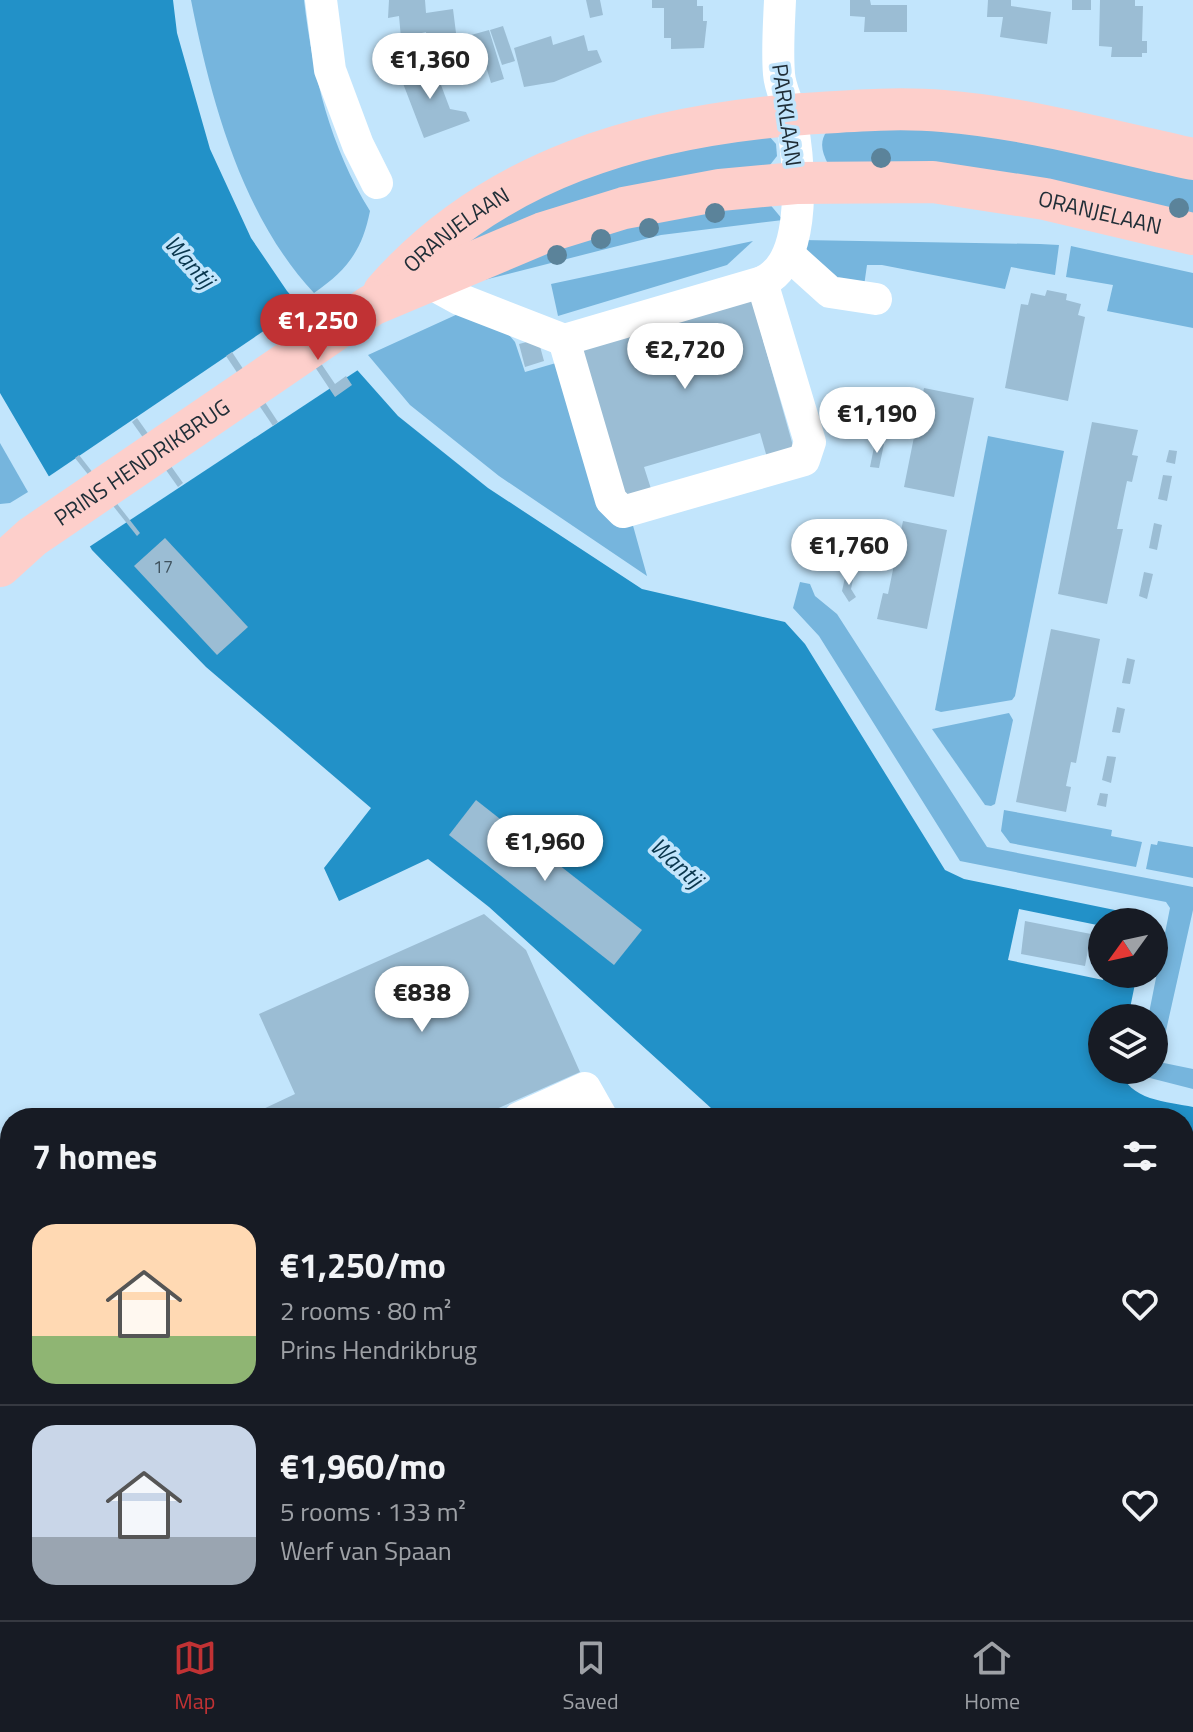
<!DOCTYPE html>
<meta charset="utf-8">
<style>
:root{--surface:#171b24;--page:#20242c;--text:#f1f3f6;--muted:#9ea1a6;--line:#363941;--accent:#c13234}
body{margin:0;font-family:"Titillium Web",sans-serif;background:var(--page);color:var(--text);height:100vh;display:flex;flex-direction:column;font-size:30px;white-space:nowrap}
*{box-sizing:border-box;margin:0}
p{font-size:26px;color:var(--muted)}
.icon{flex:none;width:44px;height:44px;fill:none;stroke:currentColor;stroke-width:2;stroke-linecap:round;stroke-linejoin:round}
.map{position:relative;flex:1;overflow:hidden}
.details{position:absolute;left:0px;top:1108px;width:1194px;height:512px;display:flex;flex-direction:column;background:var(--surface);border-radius:32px 32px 0 0;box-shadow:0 4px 12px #0003}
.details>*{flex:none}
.needle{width:52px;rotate:237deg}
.buttons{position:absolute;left:1088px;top:908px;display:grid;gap:16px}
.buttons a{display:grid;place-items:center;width:80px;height:80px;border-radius:50%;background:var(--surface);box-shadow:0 4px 12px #0003;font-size:40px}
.price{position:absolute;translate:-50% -68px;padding:0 18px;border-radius:28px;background:#fff;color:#222;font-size:26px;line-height:52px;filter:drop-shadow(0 2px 4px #0008)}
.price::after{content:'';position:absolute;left:50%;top:48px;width:24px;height:18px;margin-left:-12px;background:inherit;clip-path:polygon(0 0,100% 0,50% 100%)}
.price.selected{background:var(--accent);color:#fff}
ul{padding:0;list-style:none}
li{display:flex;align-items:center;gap:24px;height:200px;padding:0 32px}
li+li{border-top:2px solid var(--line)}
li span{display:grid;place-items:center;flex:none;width:224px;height:160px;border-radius:24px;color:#555}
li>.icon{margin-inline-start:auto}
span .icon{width:96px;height:96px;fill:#fffc;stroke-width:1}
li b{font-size:34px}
h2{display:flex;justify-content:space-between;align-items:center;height:96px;padding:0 32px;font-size:34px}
.tab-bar{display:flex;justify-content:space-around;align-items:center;height:112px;border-top:2px solid var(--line);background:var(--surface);font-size:22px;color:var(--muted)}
.tab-bar a{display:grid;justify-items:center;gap:4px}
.tab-bar .selected{color:var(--accent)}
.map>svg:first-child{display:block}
.green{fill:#76b5dd}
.water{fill:#2291c8}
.pier{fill:#c2e5fc}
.building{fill:#9bbdd4}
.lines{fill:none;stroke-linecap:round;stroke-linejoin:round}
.minor{stroke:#fff;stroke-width:32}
.major{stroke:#fdcfcb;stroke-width:42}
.tree{fill:#5b839a}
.labels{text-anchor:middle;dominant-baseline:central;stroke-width:7;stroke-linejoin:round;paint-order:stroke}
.number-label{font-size:18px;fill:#3f525e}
.street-label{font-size:22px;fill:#202e37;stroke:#c2e5fc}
.water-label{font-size:24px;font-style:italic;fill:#09364d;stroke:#c2e5fc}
</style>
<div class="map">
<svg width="1193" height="1620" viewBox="0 0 1193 1620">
<rect width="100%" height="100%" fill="#c2e5fc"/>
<g class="green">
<path d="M191 0H304C313 76 330 146 370 211 362 251 347 270 314 293 242 216 211 101 191 0Z"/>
<path d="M943 126 1193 172V218L828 164C822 152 819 142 827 131Z"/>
<polygon points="769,136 776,144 777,156 770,165 450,255 517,199 639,152"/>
<polygon points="768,202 783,220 661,235 484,280 546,246 626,223"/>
<polygon points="802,240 1040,244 1059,245 1055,275 1011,267 1005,289 882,265 867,265 864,286 839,281 802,253"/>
<polygon points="753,241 727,265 558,316 551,284"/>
<polygon points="1071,246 1193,273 1193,328 1107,311 1113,285 1066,277"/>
<polygon points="482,303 515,342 525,372 556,363 632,522 647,576 499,476 410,405 368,355"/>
<polygon points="988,436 1064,451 1015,696 1012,700 941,712 935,710"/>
<polygon points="0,443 28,492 10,503 0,504"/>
<polygon points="800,582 810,584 815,596 837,614 987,847 1193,887 1193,910 1159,1062 1193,1069 1193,1089 1146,1077 1142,1070 1154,1070 1154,1018 1148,1018 1170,908 1166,902 960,861 819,636 793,608"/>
<polygon points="1009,713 1013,720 995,804 991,806 985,805 932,729"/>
<polygon points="1004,810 1112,830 1111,836 1142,842 1136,867 1010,843 1001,831"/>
<polygon points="1158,841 1193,847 1193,878 1146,869 1151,844 1157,845"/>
<polygon points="357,1610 407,1610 412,1620 361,1620"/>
<polygon points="790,1610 912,1610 914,1620 795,1620"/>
</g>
<g class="water">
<path d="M0 0H173L177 33 210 149 251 238 287 291 398 416 488 488 642 589 785 622 805 644 945 870 964 879 1149 917 1148 922H1102V974H1137L1128 1018H1102V1070H1122C1126 1100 1169 1102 1193 1107V1620H938L936 1610H1184V1118H722L489 907 428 859 339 901 324 868 371 808 206 667 92 550 0 393Z"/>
<polygon points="407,1610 774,1610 779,1620 412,1620"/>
</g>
<g class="pier">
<polygon points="305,303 361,368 86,549 45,479"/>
<polygon points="1019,909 1102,926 1103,980 1008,960"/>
</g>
<g class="building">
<polygon points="389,0 425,0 426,13 453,9 456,33 427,41 426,32 401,38 399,16 388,18"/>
<polygon points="586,0 600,0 603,15 590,18"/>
<polygon points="652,0 697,0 697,6 703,6 703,21 707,21 704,48 671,49 671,38 664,38 664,8 652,8"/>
<polygon points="850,0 870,0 871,5 907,5 907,32 864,32 865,17 850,16"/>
<polygon points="988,0 1011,0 1011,6 1051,12 1047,44 1000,37 1003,17 987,17"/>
<rect x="1072" y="0" width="19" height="10"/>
<polygon points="1100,0 1135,0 1135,6 1143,6 1142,41 1147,41 1147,53 1142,53 1142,57 1111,57 1112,47 1099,46"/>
<polygon points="503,26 515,61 502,65 490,30"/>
<polygon points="489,30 504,79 491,83 482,53 453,62 446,42"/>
<polygon points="584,35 588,51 597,50 602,62 554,82 524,87 514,48 551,36 553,45"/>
<polygon points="432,61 450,109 466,112 470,121 424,138 399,73"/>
<polygon points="1047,290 1067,294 1066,300 1081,304 1078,315 1085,317 1068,401 1005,388 1021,304 1028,305 1031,293 1045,296"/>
<polygon points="751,297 795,453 768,461 760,433 644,467 653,495 626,503 577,349"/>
<polygon points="289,316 335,384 346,376 352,385 335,397 283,319"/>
<polygon points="538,339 544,361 525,367 519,344"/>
<polygon points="232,352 278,422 273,426 226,356"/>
<polygon points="924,388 974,398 954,497 904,487 914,437 919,438 924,413 919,412"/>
<polygon points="886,393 895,395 889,420 881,418"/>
<polygon points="137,418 183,483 178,487 132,422"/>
<polygon points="1092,422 1138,430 1132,455 1138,456 1132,482 1127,481 1117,529 1123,529 1107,604 1058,594"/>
<polygon points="875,442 884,444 879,468 870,467"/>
<polygon points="1169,450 1177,451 1175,464 1166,462"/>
<polygon points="79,455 140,533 137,536 75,458"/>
<polygon points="1163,475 1172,476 1167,501 1158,499"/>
<polygon points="903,521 947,530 927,629 877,619 883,593 888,594"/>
<polygon points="1154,523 1162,525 1157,550 1149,548"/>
<polygon points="857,525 865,527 860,551 851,549"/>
<polygon points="165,538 248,627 217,655 134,566"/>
<polygon points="1144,572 1153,574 1147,599 1139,596"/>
<polygon points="846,573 854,575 851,589 856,597 849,602 842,591"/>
<polygon points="1051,629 1100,639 1076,763 1071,762 1066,786 1071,787 1066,812 1016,802"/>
<polygon points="1127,658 1135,660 1130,684 1122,683"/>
<polygon points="1117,707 1125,709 1120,733 1112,732"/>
<polygon points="1107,756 1116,757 1111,783 1102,780"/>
<polygon points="1100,793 1108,794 1106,807 1097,805"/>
<polygon points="476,800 642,930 614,965 449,835"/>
<polygon points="484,914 526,950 580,1072 476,1118 262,1118 259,1111 295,1094 259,1014"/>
<polygon points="1025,921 1091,934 1085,966 1021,954"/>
<polygon points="579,1610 625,1610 629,1620 583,1620"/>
<polygon points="627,1610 666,1610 670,1620 632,1620"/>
<polygon points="670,1610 705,1610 709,1620 674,1620"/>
</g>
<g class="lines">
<g class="minor">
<polyline points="321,0 330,70 358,145 377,183"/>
<polyline points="789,255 830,292 876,299"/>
<polyline points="428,282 459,299 564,340 762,282"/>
<path d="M564 340 611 500 623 512 804 460 810 442 762 282C810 262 799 159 791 116 788 102 780 89 779 74 777 50 779 24 780 0"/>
<polyline points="519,1118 585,1088 602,1118"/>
<polyline points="0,1409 10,1400"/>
<polyline points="335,1610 339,1620"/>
</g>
<g class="major">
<path id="s1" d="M384 292C493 168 644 126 803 114 849 111 897 107 943 111 1027 118 1110 141 1193 159"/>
<path id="s2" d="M0 566 32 537 372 305 543 233 624 208 720 190 796 183 933 182 1045 199 1193 234"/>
</g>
</g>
<g class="tree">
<circle cx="881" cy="158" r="10"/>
<circle cx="1179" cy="208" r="10"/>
<circle cx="715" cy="213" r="10"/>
<circle cx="649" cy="228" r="10"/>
<circle cx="601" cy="239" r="10"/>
<circle cx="557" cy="255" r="10"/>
</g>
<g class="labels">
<g class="number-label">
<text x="163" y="566">17</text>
</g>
<g class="street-label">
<text transform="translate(787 115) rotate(82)">PARKLAAN</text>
<text stroke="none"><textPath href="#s2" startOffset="1206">ORANJELAAN</textPath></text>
<text stroke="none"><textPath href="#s1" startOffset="96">ORANJELAAN</textPath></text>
<text stroke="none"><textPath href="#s2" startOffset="176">PRINS HENDRIKBRUG</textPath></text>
</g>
<g class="water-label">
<text transform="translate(190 261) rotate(48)">Wantij</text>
<text transform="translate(677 862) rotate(42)">Wantij</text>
</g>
</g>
</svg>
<div class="buttons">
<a><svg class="needle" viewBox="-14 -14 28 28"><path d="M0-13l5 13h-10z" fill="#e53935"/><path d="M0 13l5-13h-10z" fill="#9ea1a6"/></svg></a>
<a><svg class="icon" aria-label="layers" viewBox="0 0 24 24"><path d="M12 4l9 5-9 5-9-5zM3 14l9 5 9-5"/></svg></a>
</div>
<b class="price" style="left:430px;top:101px">€1,360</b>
<b class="price selected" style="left:318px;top:362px">€1,250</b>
<b class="price" style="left:685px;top:391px">€2,720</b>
<b class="price" style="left:877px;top:455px">€1,190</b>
<b class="price" style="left:849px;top:587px">€1,760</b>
<b class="price" style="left:545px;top:883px">€1,960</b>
<b class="price" style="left:422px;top:1034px">€838</b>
<section class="details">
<h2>7 homes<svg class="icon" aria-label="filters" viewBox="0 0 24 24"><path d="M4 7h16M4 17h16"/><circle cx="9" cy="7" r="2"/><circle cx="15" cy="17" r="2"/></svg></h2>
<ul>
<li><span style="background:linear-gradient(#ffd9b3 70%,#8fb573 0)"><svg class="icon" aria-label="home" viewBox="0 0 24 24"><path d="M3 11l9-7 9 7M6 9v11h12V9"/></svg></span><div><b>€1,250/mo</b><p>2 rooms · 80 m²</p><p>Prins Hendrikbrug</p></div><svg class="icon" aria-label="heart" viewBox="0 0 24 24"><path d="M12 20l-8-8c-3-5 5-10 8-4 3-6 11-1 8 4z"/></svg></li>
<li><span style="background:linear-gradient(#c9d6e8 70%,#9aa5b1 0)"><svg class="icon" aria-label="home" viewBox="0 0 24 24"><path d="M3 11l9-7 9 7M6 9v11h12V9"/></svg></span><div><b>€1,960/mo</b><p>5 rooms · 133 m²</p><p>Werf van Spaan</p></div><svg class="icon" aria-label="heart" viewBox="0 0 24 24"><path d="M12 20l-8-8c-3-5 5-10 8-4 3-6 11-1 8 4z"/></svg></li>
</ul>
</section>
</div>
<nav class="tab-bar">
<a class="selected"><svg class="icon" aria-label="map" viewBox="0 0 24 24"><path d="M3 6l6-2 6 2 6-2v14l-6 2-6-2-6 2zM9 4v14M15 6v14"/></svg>Map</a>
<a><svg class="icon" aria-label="saved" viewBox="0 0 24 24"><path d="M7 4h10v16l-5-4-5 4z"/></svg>Saved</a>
<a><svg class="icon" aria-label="home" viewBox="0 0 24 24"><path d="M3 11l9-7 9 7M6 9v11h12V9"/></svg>Home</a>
</nav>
